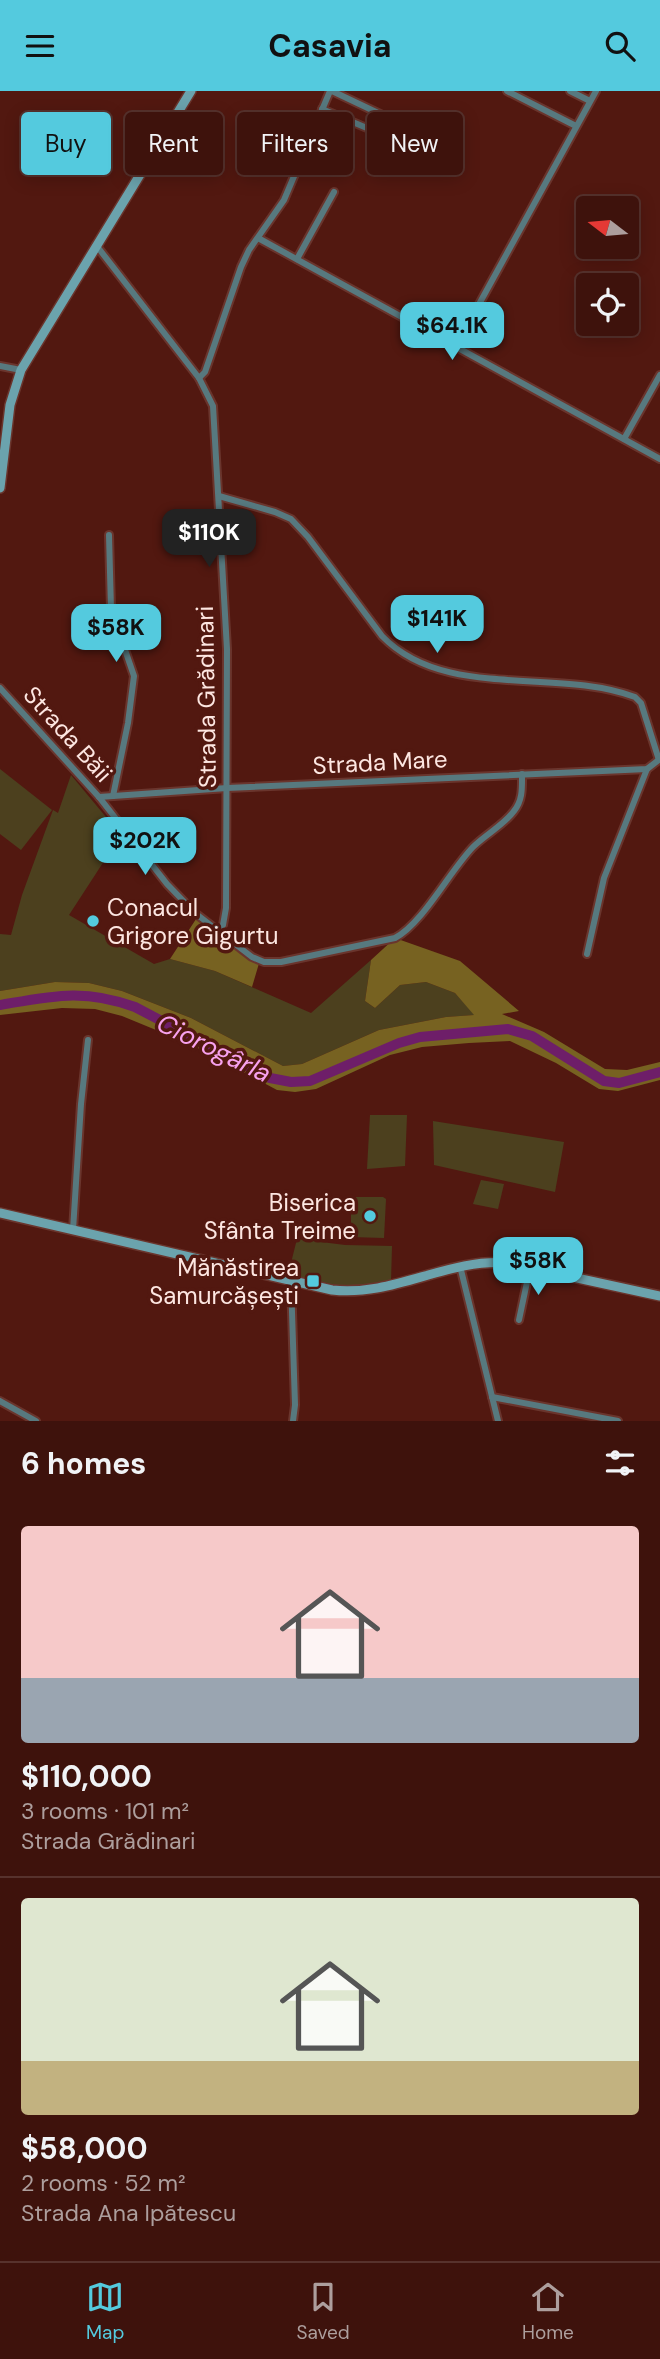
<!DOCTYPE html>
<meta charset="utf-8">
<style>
:root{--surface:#3e120c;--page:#451b15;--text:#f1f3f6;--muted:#ad9e9d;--line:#57322d;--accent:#54cade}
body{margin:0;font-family:"DM Sans",sans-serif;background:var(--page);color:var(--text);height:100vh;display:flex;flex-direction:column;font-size:26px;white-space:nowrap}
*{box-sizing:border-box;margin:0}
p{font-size:23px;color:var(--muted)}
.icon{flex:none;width:38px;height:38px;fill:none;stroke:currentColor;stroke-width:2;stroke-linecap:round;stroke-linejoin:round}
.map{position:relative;height:1330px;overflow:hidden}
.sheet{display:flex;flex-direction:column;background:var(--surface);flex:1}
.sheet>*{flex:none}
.guide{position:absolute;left:21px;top:21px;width:620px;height:63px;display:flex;gap:14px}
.needle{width:46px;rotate:286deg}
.buttons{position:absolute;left:576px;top:105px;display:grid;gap:14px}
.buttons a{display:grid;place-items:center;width:63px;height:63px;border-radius:7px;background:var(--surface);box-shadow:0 4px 18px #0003,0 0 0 2px var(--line);font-size:35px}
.price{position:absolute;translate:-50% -60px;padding:0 16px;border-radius:14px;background:var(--accent);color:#111;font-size:23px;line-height:46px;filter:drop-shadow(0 2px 4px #0008)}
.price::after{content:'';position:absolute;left:50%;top:42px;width:21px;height:16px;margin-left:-10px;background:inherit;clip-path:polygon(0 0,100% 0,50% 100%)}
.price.active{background:#222;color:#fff}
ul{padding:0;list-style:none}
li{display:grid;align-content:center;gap:14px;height:371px;padding:0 21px}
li+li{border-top:2px solid var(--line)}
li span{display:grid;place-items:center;height:217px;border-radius:7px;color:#555}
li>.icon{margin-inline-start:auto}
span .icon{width:126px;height:126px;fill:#fffc;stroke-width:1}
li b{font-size:30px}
h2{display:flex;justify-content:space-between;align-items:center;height:84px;padding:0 21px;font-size:30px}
.pill{padding:0 24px;border-radius:7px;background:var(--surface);box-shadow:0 4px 18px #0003,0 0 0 2px var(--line);font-size:24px;line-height:63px}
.pill.active{background:var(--accent);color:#111}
header{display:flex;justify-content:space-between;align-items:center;height:91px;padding:0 21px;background:var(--accent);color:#111;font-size:32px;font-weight:700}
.dock{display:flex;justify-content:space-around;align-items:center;height:98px;border-top:2px solid var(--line);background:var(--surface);font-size:19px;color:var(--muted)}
.dock a{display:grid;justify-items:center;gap:4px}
.dock .active{color:var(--accent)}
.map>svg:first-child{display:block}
.green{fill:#4c401e}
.forest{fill:#776221}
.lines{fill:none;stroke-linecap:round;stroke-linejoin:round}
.river{stroke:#6e1e69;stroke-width:10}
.street-casing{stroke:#6a352d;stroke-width:10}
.secondary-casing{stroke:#6a352d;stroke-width:12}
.street{stroke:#57797f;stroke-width:6}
.secondary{stroke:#6ba3ad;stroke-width:9}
.poi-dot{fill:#54cade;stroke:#521810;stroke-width:2.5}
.labels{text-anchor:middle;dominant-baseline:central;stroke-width:7;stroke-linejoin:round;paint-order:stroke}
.street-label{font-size:24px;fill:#fde6e1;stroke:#521810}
.poi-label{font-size:24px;fill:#fde6e1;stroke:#521810;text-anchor:end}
.water-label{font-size:26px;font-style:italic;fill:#f7a1ee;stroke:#521810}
</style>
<header><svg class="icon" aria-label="menu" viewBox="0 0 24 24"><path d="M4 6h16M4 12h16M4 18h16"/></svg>Casavia<svg class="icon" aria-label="search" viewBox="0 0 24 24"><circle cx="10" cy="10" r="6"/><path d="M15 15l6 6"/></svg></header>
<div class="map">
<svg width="660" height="1330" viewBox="0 0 660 1330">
<rect width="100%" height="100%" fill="#521810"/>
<g class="green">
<polygon points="0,678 52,719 21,759 0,743"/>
<polygon points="71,684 121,744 69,824 154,873 170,868 215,880 311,922 371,869 365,910 375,917 400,894 426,891 455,902 475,924 446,926 379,939 302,973 283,975 191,927 122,900 89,892 55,891 0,900 0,843 11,844 22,804 53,719 58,722"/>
<polygon points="370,1024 407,1024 405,1075 367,1078"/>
<polygon points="433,1030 564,1051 555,1101 434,1074"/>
<polygon points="481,1089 504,1093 498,1118 473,1113"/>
<polygon points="353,1106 383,1106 386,1108 384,1147 351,1146 351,1108"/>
<polygon points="297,1148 345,1154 392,1155 391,1191 361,1197 335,1194 288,1184"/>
</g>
<g class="forest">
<polygon points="198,825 260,869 252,896 215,880 170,868"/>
<polygon points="395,847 460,870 519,920 502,923 544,941 605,978 627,979 660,971 660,989 618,1000 599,998 556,972 510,950 469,952 422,956 390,964 316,998 295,1001 277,999 190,953 122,925 95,918 62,917 0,924 0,900 55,891 89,892 122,900 191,927 283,975 302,973 379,939 446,926 474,924 455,902 426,891 400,894 375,917 365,910 371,869"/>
</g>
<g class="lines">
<path class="river" d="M0 914C52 905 84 897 135 916L270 987 291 991 310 990 399 952 420 946 508 938 532 945 604 990 619 992 660 981"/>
<defs>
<g id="street">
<polyline points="332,0 416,40"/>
<polyline points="507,0 576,35"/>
<polyline points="570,0 590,10"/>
<polyline points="322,18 414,57"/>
<polyline points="258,147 660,368"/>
<polyline points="96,154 199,287 213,315 227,558 226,817 223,834 217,841"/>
<polyline points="297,168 334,101"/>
<polyline points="455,257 596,0"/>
<polyline points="0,275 21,279"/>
<polyline points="199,287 205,281 241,176 249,159 284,109 330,0"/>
<polyline points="624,348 660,284"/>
<path d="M219 405 275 421 291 428 308 446 382 545C445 610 555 576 635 606L641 612 659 669"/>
<polyline points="109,444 111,518 134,585 128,632 113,705"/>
<path d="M0 597 99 706 167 793 195 822 252 866 264 871H281L395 847C423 832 449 781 473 756 486 743 504 734 514 720 523 709 522 696 522 683"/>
<polyline points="99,706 227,697 647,678 660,668"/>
<polyline points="587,863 604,787 647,678"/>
<polyline points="73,1139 81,1013 88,949"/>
<polyline points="460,1175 498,1330"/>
<polyline points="291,1190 295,1314 293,1330"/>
<polyline points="519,1229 530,1177"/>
<polyline points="492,1306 618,1330"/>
<polyline points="0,1310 36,1330"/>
</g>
<g id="secondary">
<polyline points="0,397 10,314 21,279 191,0"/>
<path d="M0 1122 332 1199C394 1206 447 1167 508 1172L660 1205"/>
</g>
</defs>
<use href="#street" class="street-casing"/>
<use href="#secondary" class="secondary-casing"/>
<use href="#street" class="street"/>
<use href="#secondary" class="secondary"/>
</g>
<g class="poi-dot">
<circle cx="93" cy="830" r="7"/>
<circle cx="370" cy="1125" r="7"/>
<rect x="306" y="1183" width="14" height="14" rx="3.5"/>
</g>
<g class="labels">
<g class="street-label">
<text transform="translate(206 606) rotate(-91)">Strada Grădinari</text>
<text transform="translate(68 643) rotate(48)">Strada Băii</text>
<text transform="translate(380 671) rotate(-3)">Strada Mare</text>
</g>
<g class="poi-label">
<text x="107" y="816" text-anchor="start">Conacul<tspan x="107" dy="28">Grigore Gigurtu</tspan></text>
<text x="356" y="1111">Biserica<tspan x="356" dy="28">Sfânta Treime</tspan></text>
<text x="299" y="1176">Mănăstirea<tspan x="299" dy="28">Samurcășești</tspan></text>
</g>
<g class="water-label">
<text transform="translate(214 957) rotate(26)">Ciorogârla</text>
</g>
</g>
</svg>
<div class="buttons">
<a><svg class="needle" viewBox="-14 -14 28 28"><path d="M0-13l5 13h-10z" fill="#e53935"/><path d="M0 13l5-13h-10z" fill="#ad9e9d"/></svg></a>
<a><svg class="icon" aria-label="locate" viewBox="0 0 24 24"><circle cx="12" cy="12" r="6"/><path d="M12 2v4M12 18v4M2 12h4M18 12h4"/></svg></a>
</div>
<b class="price" style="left:452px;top:271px">$64.1K</b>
<b class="price active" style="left:209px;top:478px">$110K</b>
<b class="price" style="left:437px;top:564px">$141K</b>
<b class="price" style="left:116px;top:573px">$58K</b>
<b class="price" style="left:145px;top:786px">$202K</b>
<b class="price" style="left:538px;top:1206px">$58K</b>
<div class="guide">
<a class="pill active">Buy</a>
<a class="pill">Rent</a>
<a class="pill">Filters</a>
<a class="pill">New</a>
</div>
</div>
<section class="sheet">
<h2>6 homes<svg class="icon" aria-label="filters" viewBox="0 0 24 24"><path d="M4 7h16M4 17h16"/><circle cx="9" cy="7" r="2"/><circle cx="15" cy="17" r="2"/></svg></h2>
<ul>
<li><span style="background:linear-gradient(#f6c9c9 70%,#9aa5b1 0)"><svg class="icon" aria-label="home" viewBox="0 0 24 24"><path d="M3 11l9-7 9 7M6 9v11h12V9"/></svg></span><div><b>$110,000</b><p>3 rooms · 101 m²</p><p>Strada Grădinari</p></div></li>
<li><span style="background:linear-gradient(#dfe7d0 75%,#c2b280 0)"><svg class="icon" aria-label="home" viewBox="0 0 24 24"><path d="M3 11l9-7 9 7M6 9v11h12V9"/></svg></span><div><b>$58,000</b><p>2 rooms · 52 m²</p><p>Strada Ana Ipătescu</p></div></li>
</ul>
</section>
<nav class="dock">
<a class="active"><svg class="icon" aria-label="map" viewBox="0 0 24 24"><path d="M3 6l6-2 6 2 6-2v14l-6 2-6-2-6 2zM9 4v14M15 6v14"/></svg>Map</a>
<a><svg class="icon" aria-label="saved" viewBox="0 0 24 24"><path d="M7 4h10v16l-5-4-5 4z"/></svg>Saved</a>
<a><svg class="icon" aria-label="home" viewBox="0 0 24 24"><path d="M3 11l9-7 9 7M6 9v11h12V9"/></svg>Home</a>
</nav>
